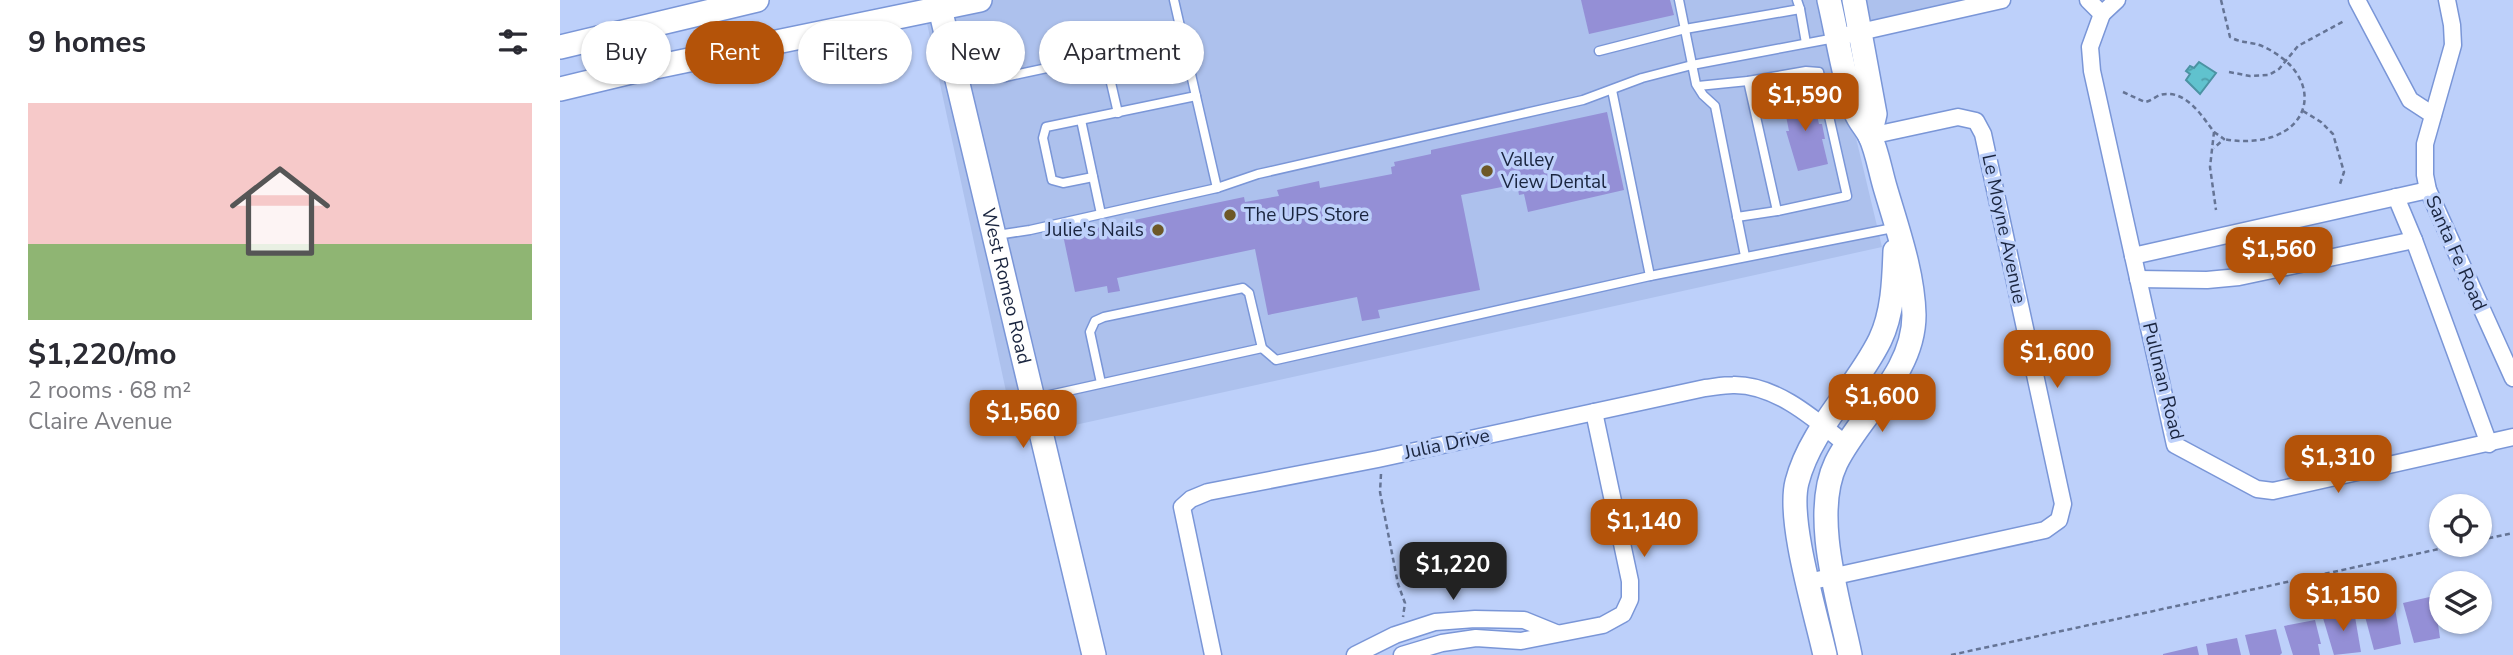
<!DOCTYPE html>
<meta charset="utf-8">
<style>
:root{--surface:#fff;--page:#f7f7f7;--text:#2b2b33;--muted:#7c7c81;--line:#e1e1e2;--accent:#b45309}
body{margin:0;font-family:"Nunito Sans",sans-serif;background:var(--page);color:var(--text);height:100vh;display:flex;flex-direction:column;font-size:26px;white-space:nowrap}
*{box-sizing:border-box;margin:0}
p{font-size:23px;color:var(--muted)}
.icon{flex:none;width:38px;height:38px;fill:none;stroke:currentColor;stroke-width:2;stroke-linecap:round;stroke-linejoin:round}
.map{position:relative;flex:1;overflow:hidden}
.panel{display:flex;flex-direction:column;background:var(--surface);width:560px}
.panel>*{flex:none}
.hud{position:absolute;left:21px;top:21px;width:665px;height:63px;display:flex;gap:14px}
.tools{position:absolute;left:1869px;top:494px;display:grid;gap:14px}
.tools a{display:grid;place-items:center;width:63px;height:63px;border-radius:50%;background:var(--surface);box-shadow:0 2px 5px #0004;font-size:35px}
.price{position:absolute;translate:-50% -60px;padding:0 16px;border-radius:14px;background:var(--accent);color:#fff;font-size:23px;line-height:46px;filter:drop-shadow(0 2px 4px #0008)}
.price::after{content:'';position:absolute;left:50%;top:42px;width:21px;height:16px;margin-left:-10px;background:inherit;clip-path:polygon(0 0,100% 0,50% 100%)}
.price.selected{background:#222;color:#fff}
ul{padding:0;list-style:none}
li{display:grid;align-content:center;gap:14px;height:371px;padding:0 28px}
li+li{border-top:2px solid var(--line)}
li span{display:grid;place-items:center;height:217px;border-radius:0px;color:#555}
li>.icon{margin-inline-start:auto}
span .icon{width:126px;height:126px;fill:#fffc;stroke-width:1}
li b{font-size:30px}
h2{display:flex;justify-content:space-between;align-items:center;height:84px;padding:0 28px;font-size:30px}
.chip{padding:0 24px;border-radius:32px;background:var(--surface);box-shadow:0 2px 5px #0004;font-size:24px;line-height:63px}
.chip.selected{background:var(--accent);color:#fff}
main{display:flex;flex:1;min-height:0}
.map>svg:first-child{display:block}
.built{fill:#adc1ed}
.water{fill:url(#water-ripples);stroke:#4b93a3;stroke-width:2}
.building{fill:#948fd6}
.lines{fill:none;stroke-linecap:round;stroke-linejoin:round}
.lane-casing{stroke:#7a96d7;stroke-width:11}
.street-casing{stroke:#7a96d7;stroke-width:19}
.secondary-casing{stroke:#7a96d7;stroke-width:26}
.path{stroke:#657495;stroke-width:2.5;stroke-dasharray:5 3.5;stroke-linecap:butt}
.lane{stroke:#fff;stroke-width:8}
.street{stroke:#fff;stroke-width:16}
.secondary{stroke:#fff;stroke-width:23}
.poi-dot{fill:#6d5827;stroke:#bdd0fa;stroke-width:2.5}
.labels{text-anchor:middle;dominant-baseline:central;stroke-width:7;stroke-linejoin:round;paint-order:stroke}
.poi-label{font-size:19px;fill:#1a253f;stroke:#bdd0fa;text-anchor:start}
.street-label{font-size:19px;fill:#1a253f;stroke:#bdd0fa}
</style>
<main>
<section class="panel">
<h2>9 homes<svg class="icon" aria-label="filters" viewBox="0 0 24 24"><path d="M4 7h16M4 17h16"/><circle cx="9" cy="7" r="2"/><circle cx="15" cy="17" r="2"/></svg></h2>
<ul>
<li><span style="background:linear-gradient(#f6c9c9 65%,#8fb573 0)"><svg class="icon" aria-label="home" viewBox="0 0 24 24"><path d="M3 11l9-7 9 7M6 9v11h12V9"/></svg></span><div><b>$1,220/mo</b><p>2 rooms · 68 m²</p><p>Claire Avenue</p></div></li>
</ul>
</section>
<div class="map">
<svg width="1953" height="655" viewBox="0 0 1953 655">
<defs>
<pattern id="water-ripples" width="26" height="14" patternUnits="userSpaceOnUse" patternTransform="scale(1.75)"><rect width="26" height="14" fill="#60c2ce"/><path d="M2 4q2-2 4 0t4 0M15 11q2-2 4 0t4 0" fill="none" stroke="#4e9da9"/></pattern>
</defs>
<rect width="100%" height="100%" fill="#bdd0fa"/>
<polygon class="built" points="362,0 1427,0 1271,33 1322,247 456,438"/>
<polygon class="water" points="1639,62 1656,73 1640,94 1626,80 1630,74 1626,71 1630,66 1634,68"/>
<g class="building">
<polygon points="1021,0 1110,0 1114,15 1029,34"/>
<polygon points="1252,95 1259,124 1262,124 1265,139 1262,139 1268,164 1238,171 1226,131 1229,131 1223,101"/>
<polygon points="1047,112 1064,190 968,212 964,194 959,195 957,184 901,195 920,290 818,310 820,318 802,321 797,297 708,315 695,249 557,278 560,291 548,293 547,286 515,292 503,235 684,197 685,202 719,196 717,190 759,181 760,188 832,174 831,167 835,166 834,162 871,154 871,150"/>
<polygon points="1874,596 1880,638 1854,643 1843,603"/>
<polygon points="1834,602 1841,644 1814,650 1803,609"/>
<polygon points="1794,611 1801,652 1774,655 1763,618"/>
<polygon points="1755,620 1761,644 1758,644 1760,655 1733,655 1724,626"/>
<polygon points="1716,629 1722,653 1720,655 1690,655 1685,635"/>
<polygon points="1677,638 1681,655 1648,655 1646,644"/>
<polygon points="1637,646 1639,655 1603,655 1603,654"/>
</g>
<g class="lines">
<defs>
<g id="lane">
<polyline points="614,0 657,188"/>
<polyline points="1119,0 1136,84 1143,95 1155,106 1185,256"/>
<polyline points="1240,9 1246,43"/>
<polyline points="1039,51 1125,29 1240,9 1237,0"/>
<polyline points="545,57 558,113"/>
<polyline points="445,77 623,39"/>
<polyline points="1188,81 1217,211"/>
<polyline points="1138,86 1188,81 1246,71 1259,72 1287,196 1217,211 1177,217"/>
<polyline points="1052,90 1090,276 1333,228"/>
<polyline points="521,120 541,214"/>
<polyline points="533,177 503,183 492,180 483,138 486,127 636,96"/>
<polyline points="437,235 470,230 657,188 698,174 1023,100 1082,78 1132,65 1275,38"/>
<polyline points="541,383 530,332 535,321 544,317 683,288 689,293 702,348 716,360 1090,276"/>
<polyline points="476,398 702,348"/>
</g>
<g id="street">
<polyline points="1528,0 1542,14 1557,0"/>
<polyline points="1797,0 1850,100 1873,115"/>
<polyline points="1887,0 1892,25 1893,45 1865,144 1865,175 1868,190 1953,378"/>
<polyline points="1542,14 1530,47 1532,71 1615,445 1697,489 1713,491 1953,437"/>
<polyline points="1278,37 1442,0"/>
<polyline points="1836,197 1854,240 1929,444"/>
<polyline points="1573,256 1868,190"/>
<polyline points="1578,279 1647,280 1679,277 1854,240"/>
<polyline points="1248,582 1485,530 1499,520 1503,504 1423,134 1416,121 1398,117 1310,136"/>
<path d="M653 655 622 507 631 499 648 492 818 459 1145 388C1154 387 1164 385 1173 385 1216 384 1256 420 1288 446"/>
<polyline points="795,655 835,635 875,622 915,619 964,620 996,633"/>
<polyline points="842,655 882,643 916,638 961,641 1043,625 1063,614 1070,599 1070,581 1034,412"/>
</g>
<g id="secondary">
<path id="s1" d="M378 0 534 655"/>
<path d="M1269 0C1278 38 1283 77 1296 113 1299 121 1306 128 1310 136 1317 151 1320 170 1325 187 1337 228 1353 272 1354 315 1354 374 1300 414 1276 463 1251 515 1279 601 1290 655"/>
<polyline points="1294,0 1315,114 1310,136"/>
<polyline points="0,47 197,0"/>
<polyline points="0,89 71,72 420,0"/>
<path d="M1265 655C1256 614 1227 520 1237 482 1251 428 1296 389 1320 340 1333 313 1334 280 1335 251"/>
</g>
</defs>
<use href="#lane" class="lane-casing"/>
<use href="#street" class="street-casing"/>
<use href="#secondary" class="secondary-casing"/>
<g class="path">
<path d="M1661 0 1670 37C1679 42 1687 42 1696 44 1707 47 1721 56 1729 64 1755 90 1748 125 1712 137 1697 142 1679 142 1664 139"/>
<polyline points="341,47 346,39 345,34"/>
<polyline points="1669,72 1690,76 1709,75 1719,69 1738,46 1784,21"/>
<path d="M1563 92 1585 102C1591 101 1595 97 1600 95 1625 88 1642 116 1654 132L1650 167 1656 210"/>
<polyline points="1743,111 1761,122 1773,134 1784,172 1780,184"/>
<polyline points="1654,132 1664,139 1654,148"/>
<polyline points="821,474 820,492 838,584 845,603 843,617"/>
<polyline points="1920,540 1953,533"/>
<polyline points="1391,655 1902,544"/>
</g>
<use href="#lane" class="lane"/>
<use href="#street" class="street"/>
<use href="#secondary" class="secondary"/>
</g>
<g class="poi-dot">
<circle cx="927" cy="171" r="7"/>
<circle cx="670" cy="215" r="7"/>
<circle cx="598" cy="230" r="7"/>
</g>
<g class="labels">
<g class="poi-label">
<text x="941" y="160">Valley<tspan x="941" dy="22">View Dental</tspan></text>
<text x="684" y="215">The UPS Store</text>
<text x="584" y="230" text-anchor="end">Julie's Nails</text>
</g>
<g class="street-label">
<text transform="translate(1444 229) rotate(78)">Le Moyne Avenue</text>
<text transform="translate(1896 253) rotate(66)">Santa Fe Road</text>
<text stroke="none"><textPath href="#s1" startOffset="294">West Romeo Road</textPath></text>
<text transform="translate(1603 381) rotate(76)">Pullman Road</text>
<text transform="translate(887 444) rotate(-12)">Julia Drive</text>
</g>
</g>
</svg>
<div class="tools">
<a><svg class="icon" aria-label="locate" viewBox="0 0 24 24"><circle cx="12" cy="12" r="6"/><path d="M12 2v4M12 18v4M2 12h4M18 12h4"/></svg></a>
<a><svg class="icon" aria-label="layers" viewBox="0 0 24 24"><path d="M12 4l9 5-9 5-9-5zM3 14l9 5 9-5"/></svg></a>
</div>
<b class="price" style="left:1245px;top:133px">$1,590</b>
<b class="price" style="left:1719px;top:287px">$1,560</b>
<b class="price" style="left:1497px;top:390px">$1,600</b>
<b class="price" style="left:1322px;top:434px">$1,600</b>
<b class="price" style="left:463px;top:450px">$1,560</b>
<b class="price" style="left:1778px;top:495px">$1,310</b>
<b class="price" style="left:1084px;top:559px">$1,140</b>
<b class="price selected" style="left:893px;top:602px">$1,220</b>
<b class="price" style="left:1783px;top:633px">$1,150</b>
<div class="hud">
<a class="chip">Buy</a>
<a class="chip selected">Rent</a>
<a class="chip">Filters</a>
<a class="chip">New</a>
<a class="chip">Apartment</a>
</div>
</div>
</main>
